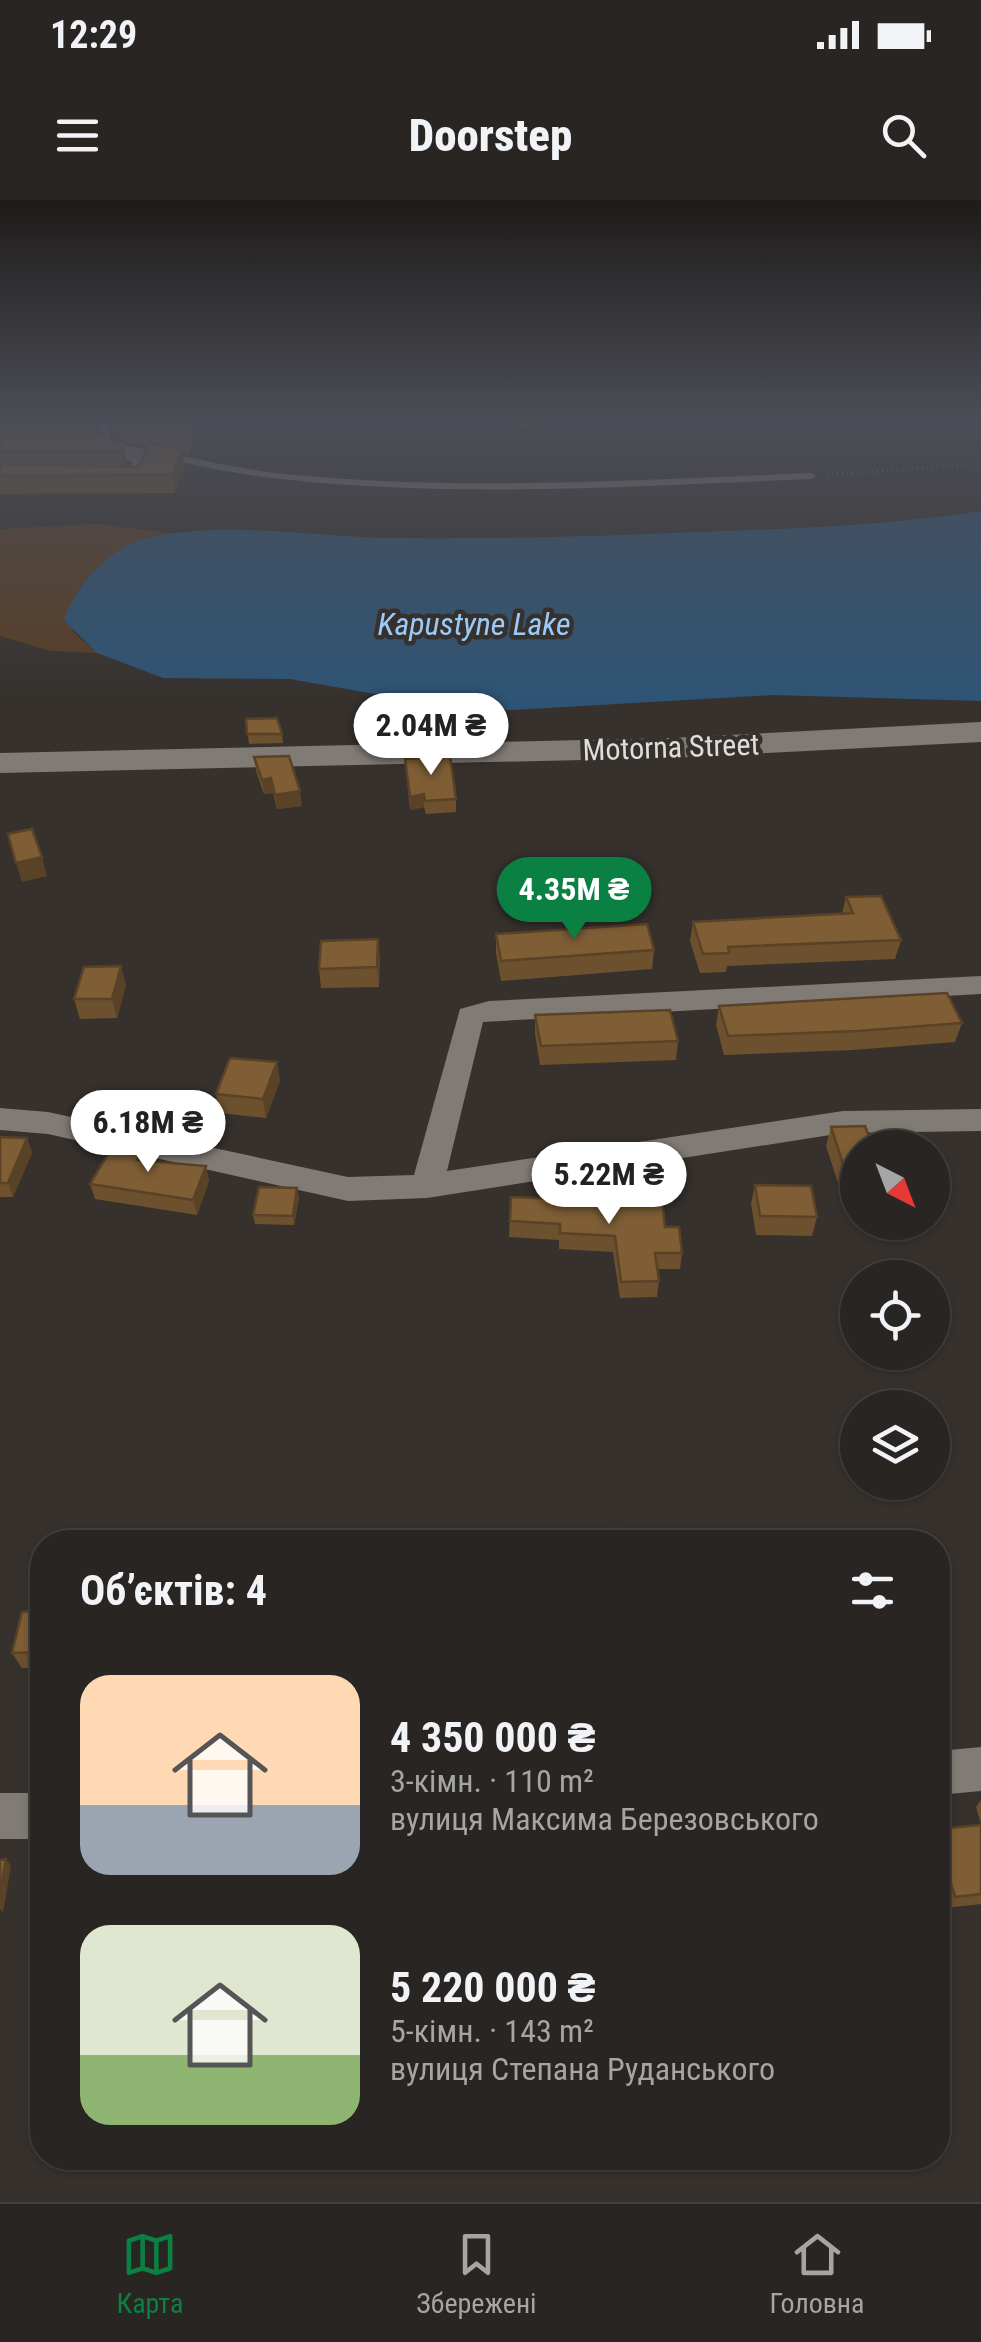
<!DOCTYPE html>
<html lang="uk">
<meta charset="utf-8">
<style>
:root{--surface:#282522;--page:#34312f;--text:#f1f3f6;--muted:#a5a5a5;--line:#444240;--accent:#0b8043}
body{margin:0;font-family:"Roboto Condensed",sans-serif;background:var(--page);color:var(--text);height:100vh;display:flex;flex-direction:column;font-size:38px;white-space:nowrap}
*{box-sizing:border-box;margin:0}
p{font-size:32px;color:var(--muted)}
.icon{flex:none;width:55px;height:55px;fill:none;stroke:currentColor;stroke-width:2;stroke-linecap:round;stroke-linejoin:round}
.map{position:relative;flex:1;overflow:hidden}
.side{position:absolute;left:30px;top:1330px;width:920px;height:640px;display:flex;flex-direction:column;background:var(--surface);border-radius:40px;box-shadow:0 2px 8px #0004,0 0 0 2px var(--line)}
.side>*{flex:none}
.needle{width:65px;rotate:138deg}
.buttons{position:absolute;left:840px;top:930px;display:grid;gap:20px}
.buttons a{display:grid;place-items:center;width:110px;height:110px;border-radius:50%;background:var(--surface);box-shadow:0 2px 8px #0004,0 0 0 2px var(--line);font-size:50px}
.price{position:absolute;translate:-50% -85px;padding:0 22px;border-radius:35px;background:#fff;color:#222;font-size:32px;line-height:65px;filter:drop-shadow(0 2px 5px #0008)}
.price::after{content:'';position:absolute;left:50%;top:60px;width:30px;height:22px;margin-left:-15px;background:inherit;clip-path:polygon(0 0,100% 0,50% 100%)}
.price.selected{background:var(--accent);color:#fff}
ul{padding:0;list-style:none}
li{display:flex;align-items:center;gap:30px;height:250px;padding:0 50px}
li span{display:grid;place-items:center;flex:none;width:280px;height:200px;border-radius:30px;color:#555}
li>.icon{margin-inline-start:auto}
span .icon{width:120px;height:120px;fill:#fffc;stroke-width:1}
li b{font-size:42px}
h2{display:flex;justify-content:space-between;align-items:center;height:120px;padding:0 50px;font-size:42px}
.status{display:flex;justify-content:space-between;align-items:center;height:70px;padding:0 50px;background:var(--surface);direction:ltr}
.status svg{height:28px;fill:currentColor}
header{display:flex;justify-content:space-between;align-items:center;height:130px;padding:0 50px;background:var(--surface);font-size:45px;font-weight:800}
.dock{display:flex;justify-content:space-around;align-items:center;height:140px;border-top:2px solid var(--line);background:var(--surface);font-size:28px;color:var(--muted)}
.dock a{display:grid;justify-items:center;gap:5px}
.dock .selected{color:var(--accent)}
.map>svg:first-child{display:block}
.green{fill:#583d24}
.water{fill:#2e5475}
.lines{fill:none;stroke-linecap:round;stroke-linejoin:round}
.path{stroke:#6f6a67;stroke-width:4;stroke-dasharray:1 4;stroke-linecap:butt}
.lane{fill:#817b75;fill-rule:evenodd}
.street{fill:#817b75;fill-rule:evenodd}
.secondary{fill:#817b75;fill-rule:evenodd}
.wall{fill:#6d512e}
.shaded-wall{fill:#594226}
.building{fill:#7f5e36;stroke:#594226;stroke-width:2.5}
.labels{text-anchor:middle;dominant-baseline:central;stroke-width:9;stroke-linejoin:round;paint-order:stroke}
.far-street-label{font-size:30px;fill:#e0ddda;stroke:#36312d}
.far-water-label{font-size:32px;font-style:italic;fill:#9acaf7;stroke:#36312d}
</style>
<div class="status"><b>12:29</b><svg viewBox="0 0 49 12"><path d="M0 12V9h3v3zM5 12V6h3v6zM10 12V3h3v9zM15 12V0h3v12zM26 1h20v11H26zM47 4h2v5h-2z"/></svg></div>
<header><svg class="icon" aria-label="menu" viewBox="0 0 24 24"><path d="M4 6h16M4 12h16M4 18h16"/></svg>Doorstep<svg class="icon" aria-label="search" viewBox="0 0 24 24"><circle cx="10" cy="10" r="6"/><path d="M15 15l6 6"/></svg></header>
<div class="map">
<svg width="981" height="2002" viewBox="0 0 981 2002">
<rect width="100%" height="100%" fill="#36312d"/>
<polygon class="green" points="98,324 179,334 133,342 72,431 97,453 50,451 0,436 0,329"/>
<path class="water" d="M981 311V501L773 495 477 512 290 479 163 478 97 453 64 420C74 389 107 350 140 340 217 318 317 338 397 338 488 339 579 337 671 333 775 329 878 327 981 311Z"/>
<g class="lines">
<polyline class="path" points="827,275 981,264"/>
<g class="lane">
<polygon points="105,221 109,224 111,244 107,247 103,244 101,227 0,228 0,222"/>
<path d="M129 246C184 255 238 270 294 275 466 291 639 280 811 273L816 276 811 279C639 286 464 298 291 280 236 275 181 262 126 251Z"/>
</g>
<g class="street">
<path d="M0 223C48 232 112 223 149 261L141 281H129L127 277 132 262 92 243 0 233Z"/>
<polygon points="981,776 981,794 483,822 447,971 843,911 981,909 981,931 843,933 427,998 348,1001 48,934 0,930 0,908 48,912 348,977 414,975 460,809 489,801"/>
<polygon points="981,1547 981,1591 938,1595 938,1551"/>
<rect x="0" y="1593" width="42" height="46"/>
</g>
<polygon class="secondary" points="981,522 981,542 670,558 0,573 0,553 670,538"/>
</g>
<g class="wall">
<polygon points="0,220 124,246 127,267 138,267 148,246 129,242 114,235 111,223 109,220 195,220 197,233 189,254 182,252 184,267 175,293 0,294"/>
<polygon points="518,220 548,220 547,226 520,227"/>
<polygon points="246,519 282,534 283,543 249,544"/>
<polygon points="254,557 302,606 277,609 273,593 264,594 256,571"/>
<polygon points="405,559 456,599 456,612 426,614 424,607 410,610"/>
<polygon points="846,697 901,740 895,759 727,766 726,772 700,773 690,741 693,722 842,714"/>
<polygon points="496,734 654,750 652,769 501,781 496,753"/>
<polygon points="380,758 379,787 321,788 319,769"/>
<polygon points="126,785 117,818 80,819 74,799"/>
<polygon points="719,806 962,823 955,842 852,850 724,855 716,825"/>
<polygon points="535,815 678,841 676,860 540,865 535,834"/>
<polygon points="280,881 266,918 220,913 216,894"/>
<polygon points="831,927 871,942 858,948 858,994 842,995 826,946"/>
<polygon points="0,937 27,938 32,953 13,997 0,997"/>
<polygon points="144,949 147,961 206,966 209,981 197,1015 95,999 90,984"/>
<polygon points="755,985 817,1017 812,1036 756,1035 751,1004"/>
<polygon points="511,997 594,999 665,1027 682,1053 680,1069 657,1069 659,1081 657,1097 620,1098 613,1052 559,1049 559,1040 509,1037"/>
<polygon points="299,998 294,1025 255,1024 253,1015"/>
<polygon points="932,1078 950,1115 946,1124 932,1125"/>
<polygon points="856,1088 858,1088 858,1120 853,1098"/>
<polygon points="42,1411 42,1468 22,1468 12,1453"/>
<polygon points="981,1600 981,1624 976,1607"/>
<polygon points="981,1625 981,1704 945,1708 938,1682 938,1629"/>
<polygon points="42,1674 42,1762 41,1762 30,1751"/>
</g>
<g class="shaded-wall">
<polygon points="194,220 195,220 197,233 189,254 187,238"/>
<polygon points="124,246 127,264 125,270 122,252"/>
<polygon points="182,249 184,267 175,293 172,275"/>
<polygon points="271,578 273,593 264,594 262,580"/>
<polygon points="300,591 302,606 277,609 275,595"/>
<polygon points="424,594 424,607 410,610 410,597"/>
<polygon points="42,657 47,676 22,682 16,663"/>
<polygon points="378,739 380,758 379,787 377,767"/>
<polygon points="121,766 126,785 117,818 112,799"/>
<polygon points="277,862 280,881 266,918 263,899"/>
<polygon points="27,938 32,953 13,997 8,983"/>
<polygon points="144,949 148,964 137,960"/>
<polygon points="206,966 209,981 197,1015 193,1000"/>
<polygon points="297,988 299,998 294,1025 293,1016"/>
<polygon points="6,1659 11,1666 3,1713 0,1709 0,1693"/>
</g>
<g class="building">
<polygon points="0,220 87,229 124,246 122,252 0,251"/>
<polygon points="111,220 194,220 187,238 127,227"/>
<polygon points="150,243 182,249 172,275 0,276 0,264 138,267"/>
<polygon points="277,518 282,534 247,534 246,519"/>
<polygon points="289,556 300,591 275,595 271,578 262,580 254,557"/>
<polygon points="450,556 456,599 425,601 424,594 410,597 405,559"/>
<polygon points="32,629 42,657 16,663 8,634"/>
<polygon points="881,696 901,740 728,747 729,753 703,754 693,722 853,713 846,697"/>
<polygon points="647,724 654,750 501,761 496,734"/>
<polygon points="378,739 377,767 319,769 321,741"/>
<polygon points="121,766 112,799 74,799 84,767"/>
<polygon points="947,793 962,823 857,831 728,836 719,806"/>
<polygon points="670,810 678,841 541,846 535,815"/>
<polygon points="230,858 277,862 263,899 216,894"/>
<polygon points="865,926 871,942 914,940 917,948 858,948 858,975 847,976 831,927"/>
<polygon points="0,937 27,938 8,983 0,983"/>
<polygon points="114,944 144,949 137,960 206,966 193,1000 90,984"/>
<polygon points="755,985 811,986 817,1017 760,1016"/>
<polygon points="259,987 297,988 293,1016 253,1015"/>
<polygon points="562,993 594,995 594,999 662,999 665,1027 679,1027 682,1053 655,1053 659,1081 621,1082 615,1036 560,1033 560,1024 510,1021 511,997 561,999"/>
<polygon points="932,1078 938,1078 950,1115 932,1115"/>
<polygon points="618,1329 619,1342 566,1342 566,1330"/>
<polygon points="42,1411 42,1452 12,1453 22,1412"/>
<polygon points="981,1625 981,1694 955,1697 938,1639 938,1629"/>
<polygon points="6,1659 0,1693 0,1660"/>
<polygon points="42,1674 42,1750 30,1751 40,1675"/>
</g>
<linearGradient id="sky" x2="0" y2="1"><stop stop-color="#1e1b19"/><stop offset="0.44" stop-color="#4c4e57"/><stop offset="1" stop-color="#4c4e57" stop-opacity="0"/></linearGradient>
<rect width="981" height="500" fill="url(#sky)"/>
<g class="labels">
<g class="far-street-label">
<text transform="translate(671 547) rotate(-2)">Motorna Street</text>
</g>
<g class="far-water-label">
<text x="474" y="424">Kapustyne Lake</text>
</g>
</g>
</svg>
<div class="buttons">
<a><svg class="needle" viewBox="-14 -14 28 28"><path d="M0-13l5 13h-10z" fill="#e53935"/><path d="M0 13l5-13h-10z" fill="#a5a5a5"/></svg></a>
<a><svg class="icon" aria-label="locate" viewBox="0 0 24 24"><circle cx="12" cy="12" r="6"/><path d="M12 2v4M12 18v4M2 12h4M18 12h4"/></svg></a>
<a><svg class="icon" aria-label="layers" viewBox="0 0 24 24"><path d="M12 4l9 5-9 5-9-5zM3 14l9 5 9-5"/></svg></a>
</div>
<b class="price" style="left:431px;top:578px">2.04M ₴</b>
<b class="price selected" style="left:574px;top:742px">4.35M ₴</b>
<b class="price" style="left:148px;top:975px">6.18M ₴</b>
<b class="price" style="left:609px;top:1027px">5.22M ₴</b>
<section class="side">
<h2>Об’єктів: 4<svg class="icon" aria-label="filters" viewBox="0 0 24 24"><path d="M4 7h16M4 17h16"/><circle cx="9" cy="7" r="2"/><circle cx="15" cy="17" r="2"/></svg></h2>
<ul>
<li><span style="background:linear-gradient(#ffd9b3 65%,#9aa5b1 0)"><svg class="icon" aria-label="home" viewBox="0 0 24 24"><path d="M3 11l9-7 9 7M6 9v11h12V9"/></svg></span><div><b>4 350 000 ₴</b><p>3-кімн. · 110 m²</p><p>вулиця Максима Березовського</p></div></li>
<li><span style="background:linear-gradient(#dfe7d0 65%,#8fb573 0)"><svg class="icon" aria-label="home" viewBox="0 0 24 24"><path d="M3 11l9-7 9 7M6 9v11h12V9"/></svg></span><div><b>5 220 000 ₴</b><p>5-кімн. · 143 m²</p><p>вулиця Степана Руданського</p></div></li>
</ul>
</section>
</div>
<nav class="dock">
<a class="selected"><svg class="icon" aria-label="map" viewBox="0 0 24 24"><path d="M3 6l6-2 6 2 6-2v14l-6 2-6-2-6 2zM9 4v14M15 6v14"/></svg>Карта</a>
<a><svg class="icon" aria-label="saved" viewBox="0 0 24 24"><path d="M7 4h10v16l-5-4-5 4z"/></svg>Збережені</a>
<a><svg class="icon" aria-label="home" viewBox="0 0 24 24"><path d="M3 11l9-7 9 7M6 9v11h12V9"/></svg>Головна</a>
</nav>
